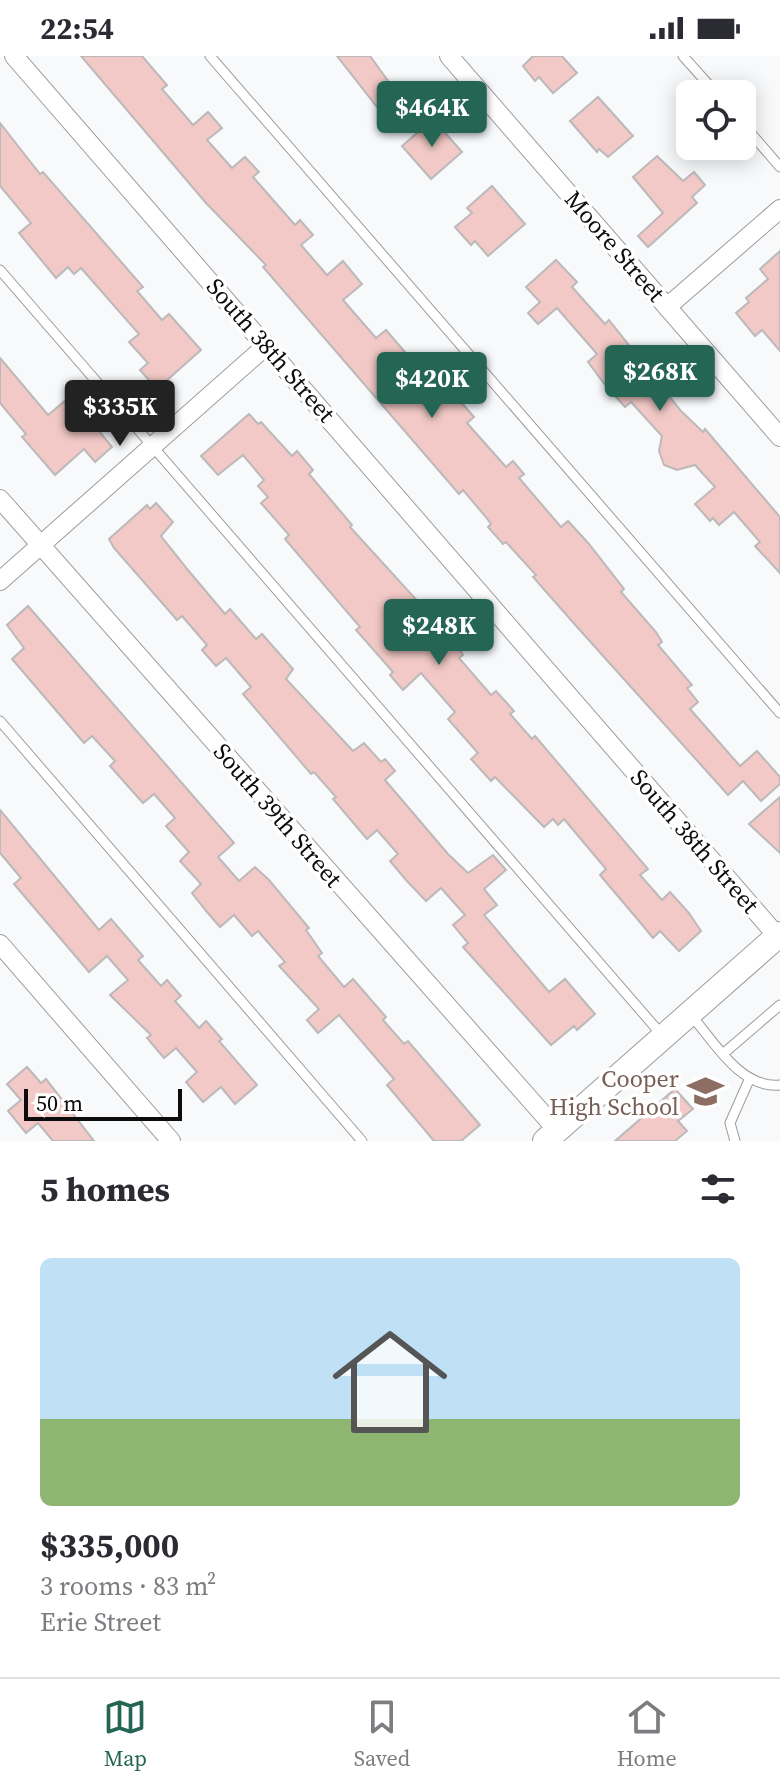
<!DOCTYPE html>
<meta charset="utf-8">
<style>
:root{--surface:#fff;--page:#f7f7f7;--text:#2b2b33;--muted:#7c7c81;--line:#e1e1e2;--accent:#246554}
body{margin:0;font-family:"Source Serif 4",serif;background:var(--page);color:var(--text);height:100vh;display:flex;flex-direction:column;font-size:30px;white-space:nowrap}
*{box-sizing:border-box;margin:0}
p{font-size:26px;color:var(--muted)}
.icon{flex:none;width:44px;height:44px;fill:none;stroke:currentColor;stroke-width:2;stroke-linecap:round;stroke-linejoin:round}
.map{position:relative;height:1085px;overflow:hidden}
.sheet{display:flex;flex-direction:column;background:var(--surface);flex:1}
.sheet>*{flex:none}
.fabs{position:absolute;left:676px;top:24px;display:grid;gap:16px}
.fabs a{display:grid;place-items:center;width:80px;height:80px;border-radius:12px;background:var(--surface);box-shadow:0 4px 20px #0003;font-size:40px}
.scale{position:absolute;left:24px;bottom:20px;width:158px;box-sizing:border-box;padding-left:8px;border:4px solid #0c0c0c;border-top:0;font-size:22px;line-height:28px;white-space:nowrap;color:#0c0c0c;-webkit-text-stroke:6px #fff;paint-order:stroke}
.price{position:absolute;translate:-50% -68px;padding:0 18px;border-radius:8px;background:var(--accent);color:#fff;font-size:26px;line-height:52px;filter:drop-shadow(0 2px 4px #0008)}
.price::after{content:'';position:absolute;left:50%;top:48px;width:24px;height:18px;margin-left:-12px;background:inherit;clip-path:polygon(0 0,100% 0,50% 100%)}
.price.current{background:#222;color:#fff}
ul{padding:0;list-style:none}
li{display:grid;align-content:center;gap:16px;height:424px;padding:0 40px}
li span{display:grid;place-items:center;height:248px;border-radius:12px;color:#555}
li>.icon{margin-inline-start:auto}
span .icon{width:144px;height:144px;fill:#fffc;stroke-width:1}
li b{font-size:34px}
h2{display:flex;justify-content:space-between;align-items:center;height:96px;padding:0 40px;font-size:34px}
.status{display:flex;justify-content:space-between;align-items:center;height:56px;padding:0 40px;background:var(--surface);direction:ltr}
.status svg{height:22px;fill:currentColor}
.dock{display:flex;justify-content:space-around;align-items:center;height:112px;border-top:2px solid var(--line);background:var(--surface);font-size:22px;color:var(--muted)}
.dock a{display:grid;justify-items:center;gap:4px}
.dock .current{color:var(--accent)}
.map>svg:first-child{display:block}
.building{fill:#f2c9c6;stroke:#bbb9b9;stroke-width:2}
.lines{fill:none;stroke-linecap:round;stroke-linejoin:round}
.lane-casing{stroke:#9c9c9d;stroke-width:11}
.street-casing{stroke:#9c9c9d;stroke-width:20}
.secondary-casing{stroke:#9c9c9d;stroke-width:26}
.lane{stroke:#fff;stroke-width:9}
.street{stroke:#fff;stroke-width:18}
.secondary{stroke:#fff;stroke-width:24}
.labels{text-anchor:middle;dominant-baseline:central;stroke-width:7;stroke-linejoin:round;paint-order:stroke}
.street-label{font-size:24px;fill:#0c0c0c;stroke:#fff}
.education-label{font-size:24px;fill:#785e54;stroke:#fff;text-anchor:end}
</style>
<div class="status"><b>22:54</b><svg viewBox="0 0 49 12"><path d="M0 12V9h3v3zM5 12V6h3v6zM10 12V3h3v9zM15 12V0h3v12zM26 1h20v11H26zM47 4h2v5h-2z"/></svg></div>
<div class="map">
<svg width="780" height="1085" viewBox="0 0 780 1085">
<rect width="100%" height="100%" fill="#f8f9fa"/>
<g class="building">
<polygon points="81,0 142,0 167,29 162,33 193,69 208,56 222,72 207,84 232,112 245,101 259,116 253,121 295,169 300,164 313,179 301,189 327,219 343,205 362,228 343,244 376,282 386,274 446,344 453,337 474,361 467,367 506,411 513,405 524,418 519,422 561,471 568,465 589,488 624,533 621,536 656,576 662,586 658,589 692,629 687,632 698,646 690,653 740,710 757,695 780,721 780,728 761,745 743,725 728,739 578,572 533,521 536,519 506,486 503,488 488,471 491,468 485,460 463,434 459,438 263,211 266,209 206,147"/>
<polygon points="337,0 370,0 399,40 381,56"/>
<polygon points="533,0 562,0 577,17 553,37 539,21 535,25 523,10"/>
<polygon points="598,41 633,80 608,101 599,93 597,96 570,65"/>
<polygon points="433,63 462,96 431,123 402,90"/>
<polygon points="0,67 40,118 43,116 143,231 137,235 162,264 169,258 201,294 157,333 140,314 148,307 129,286 139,278 81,212 74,218 68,211 56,222 19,177 31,167 0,130"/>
<polygon points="657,100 683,125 694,116 705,129 692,141 697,147 648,191 638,180 663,157 633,121"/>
<polygon points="492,130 525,168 488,200 475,185 471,189 455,171 472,157 467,152"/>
<polygon points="780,195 780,295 762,274 755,280 736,257 749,246 746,242 768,223 760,213"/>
<polygon points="556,204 577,226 572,231 605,268 609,264 681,355 703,376 705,373 780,461 780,517 755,490 760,486 734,456 719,469 713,462 710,465 695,448 715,431 695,409 677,414 664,409 659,395 662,380 631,346 625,351 603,326 588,306 597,298 557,252 538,268 528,257 540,246 526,231"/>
<polygon points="0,302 48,359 66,344 83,364 87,360 112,391 95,406 84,393 55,419 22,381 26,378 0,347"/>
<polygon points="249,358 258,368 261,366 292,400 297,395 313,414 309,418 352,469 350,471 454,585 463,599 459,602 491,639 496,635 514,655 510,658 532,683 535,680 648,813 640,819 662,844 670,836 689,857 701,875 679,895 660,875 653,882 639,865 600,819 606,813 564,763 558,769 553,763 544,771 495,721 491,725 471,703 478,697 448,663 455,656 421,617 403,634 390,619 393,616 356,574 360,571 285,483 289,479 261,447 268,441 258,430 264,424 243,399 218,419 201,400"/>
<polygon points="156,447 173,466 161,480 188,514 225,558 230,553 256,583 262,578 293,613 286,623 353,695 364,687 381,706 385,703 395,715 385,724 448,798 468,817 493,799 506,814 484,833 497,849 484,859 549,936 565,923 595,958 577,974 574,970 551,989 463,891 468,887 453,869 465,859 441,832 426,845 406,824 390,805 398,798 377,774 367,783 333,743 336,741 314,716 311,718 243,638 251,631 226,602 216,610 202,594 207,589 182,560 177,564 114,492 109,483 147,449 150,453"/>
<polygon points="28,550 234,787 218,801 239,825 255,811 269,824 309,872 306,874 322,897 318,900 344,931 353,923 386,961 383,964 404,988 408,985 480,1069 461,1085 434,1085 387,1029 394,1023 339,959 318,977 307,964 319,953 279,910 285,906 258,875 252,880 234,859 220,871 207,856 192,837 201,828 180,805 189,796 166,770 175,762 154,738 143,747 110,710 115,705 92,680 84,687 12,603 24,592 7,569"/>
<polygon points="780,741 780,797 749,768"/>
<polygon points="0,754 99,874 111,863 143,900 138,904 161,930 167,924 181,940 175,945 199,972 206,965 222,983 219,985 257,1029 235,1048 221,1031 203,1046 186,1026 197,1016 176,992 164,1002 147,982 151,979 110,939 128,924 107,900 89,916 14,828 21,822 0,797"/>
<polygon points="27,1011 41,1027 46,1023 94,1085 53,1085 38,1067 26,1077 8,1055 21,1044 7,1028"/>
<polygon points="675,1033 693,1053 678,1065 687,1075 675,1085 615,1085"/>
</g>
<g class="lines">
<defs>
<g id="lane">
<polyline points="210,0 780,657"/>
<polyline points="683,0 717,38"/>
<polyline points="742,67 780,111"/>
<polyline points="0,214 661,978"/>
<polyline points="0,665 362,1085"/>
<path d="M690 958C714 985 740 1033 780 1029"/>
<polyline points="724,997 780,949"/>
<polyline points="735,1085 730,1067 749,1024"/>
</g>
<g id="street">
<polyline points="14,0 778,881"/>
<polyline points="449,0 780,381"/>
<polyline points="667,251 780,153"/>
<polyline points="0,443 557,1074"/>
<polyline points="0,525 267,289"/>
<polyline points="0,888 171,1085"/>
</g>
<polyline id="secondary" points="545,1085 780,878"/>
</defs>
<use href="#lane" class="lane-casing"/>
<use href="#street" class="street-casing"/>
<use href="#secondary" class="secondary-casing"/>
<use href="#lane" class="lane"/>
<use href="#street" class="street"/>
<use href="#secondary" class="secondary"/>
</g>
<defs>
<symbol id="school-bare" viewBox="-9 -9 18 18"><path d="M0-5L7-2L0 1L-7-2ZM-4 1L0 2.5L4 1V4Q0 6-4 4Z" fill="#8d6e63" stroke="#fff" stroke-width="2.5" paint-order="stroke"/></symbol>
</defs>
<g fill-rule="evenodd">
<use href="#school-bare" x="680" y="1010" width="51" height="51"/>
</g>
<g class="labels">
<g class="street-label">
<text transform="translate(615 190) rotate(49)">Moore Street</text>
<text transform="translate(271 294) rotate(49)">South 38th Street</text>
<text transform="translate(278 759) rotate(49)">South 39th Street</text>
<text transform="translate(695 785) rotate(49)">South 38th Street</text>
</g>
<g class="education-label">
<text x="679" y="1022">Cooper<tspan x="679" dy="28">High School</tspan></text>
</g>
</g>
</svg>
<div class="fabs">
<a><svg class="icon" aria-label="locate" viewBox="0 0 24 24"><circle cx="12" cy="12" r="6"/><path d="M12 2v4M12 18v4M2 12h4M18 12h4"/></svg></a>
</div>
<div class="scale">50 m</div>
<b class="price" style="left:432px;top:93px">$464K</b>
<b class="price" style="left:660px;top:357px">$268K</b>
<b class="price" style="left:432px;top:364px">$420K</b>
<b class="price current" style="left:120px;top:392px">$335K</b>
<b class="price" style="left:439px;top:611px">$248K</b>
</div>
<section class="sheet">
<h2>5 homes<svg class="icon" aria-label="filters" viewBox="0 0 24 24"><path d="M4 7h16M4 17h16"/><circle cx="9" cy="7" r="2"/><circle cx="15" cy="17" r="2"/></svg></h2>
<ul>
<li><span style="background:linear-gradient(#bfe0f5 65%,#8fb573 0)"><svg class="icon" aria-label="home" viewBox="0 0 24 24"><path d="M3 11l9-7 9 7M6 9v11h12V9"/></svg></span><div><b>$335,000</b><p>3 rooms · 83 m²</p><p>Erie Street</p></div></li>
</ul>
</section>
<nav class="dock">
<a class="current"><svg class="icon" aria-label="map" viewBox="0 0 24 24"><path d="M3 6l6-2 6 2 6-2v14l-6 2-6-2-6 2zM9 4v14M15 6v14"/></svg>Map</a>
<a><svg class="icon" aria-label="saved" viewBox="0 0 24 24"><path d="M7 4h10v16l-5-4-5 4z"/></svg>Saved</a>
<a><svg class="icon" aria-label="home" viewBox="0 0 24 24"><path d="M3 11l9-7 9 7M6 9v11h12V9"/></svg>Home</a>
</nav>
